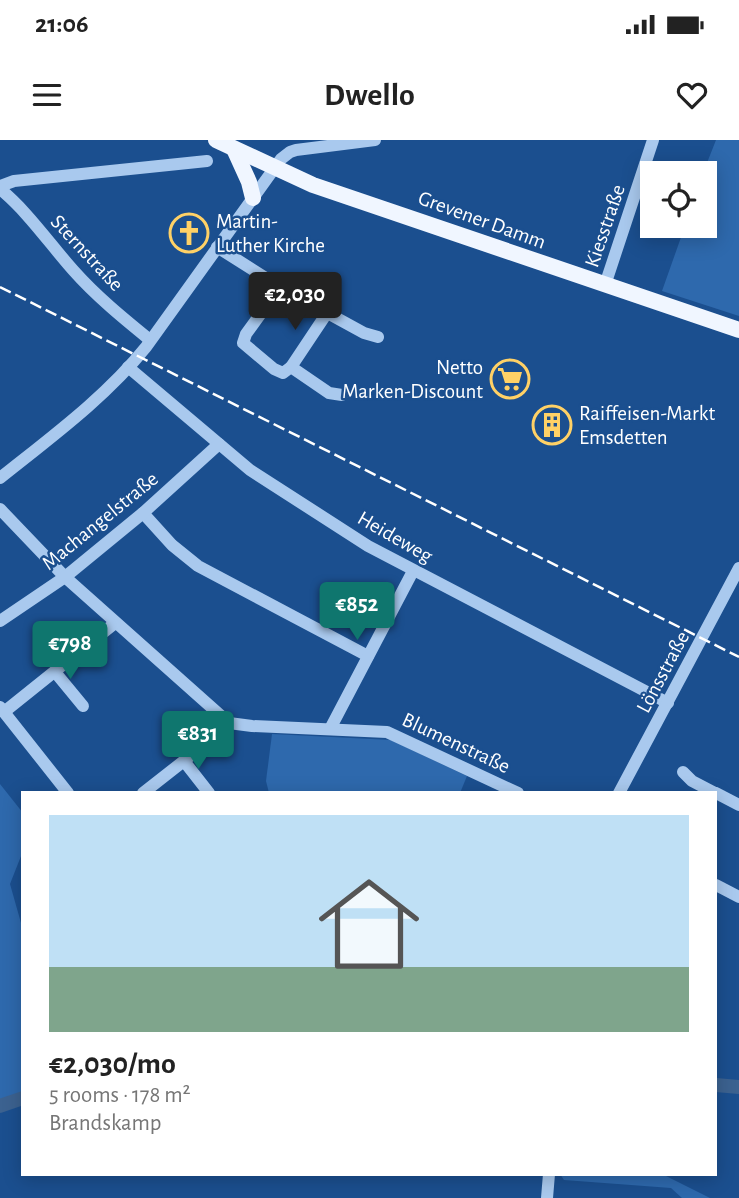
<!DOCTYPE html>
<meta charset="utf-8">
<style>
:root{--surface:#fff;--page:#f6f6f6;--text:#222;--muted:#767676;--line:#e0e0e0;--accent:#0f766e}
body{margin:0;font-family:"Alegreya Sans",sans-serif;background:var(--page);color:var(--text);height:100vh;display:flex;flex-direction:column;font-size:26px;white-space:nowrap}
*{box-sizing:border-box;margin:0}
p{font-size:23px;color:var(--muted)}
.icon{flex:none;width:38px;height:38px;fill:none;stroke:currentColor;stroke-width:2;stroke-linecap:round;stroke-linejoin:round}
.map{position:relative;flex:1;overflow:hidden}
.details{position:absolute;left:21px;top:651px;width:696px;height:385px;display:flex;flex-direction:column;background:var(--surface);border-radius:0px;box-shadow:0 4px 18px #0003}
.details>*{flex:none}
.tools{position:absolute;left:640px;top:21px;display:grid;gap:14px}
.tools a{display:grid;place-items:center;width:77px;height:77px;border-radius:0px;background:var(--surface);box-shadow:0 4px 18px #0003;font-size:35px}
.price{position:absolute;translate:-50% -60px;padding:0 16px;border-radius:7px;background:var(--accent);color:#fff;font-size:23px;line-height:46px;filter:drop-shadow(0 2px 4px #0008)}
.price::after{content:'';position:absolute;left:50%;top:42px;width:21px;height:16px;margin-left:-10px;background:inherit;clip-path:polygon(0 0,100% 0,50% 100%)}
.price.selected{background:#222;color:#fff}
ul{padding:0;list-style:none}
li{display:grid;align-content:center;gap:14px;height:371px;padding:0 28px}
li+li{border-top:2px solid var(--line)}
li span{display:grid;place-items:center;height:217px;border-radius:0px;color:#555}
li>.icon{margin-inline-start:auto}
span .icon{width:126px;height:126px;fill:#fffc;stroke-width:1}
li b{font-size:30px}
.status{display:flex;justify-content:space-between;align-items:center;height:49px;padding:0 35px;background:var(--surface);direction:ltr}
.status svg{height:19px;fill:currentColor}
header{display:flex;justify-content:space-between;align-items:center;height:91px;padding:0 28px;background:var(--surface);font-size:32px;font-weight:700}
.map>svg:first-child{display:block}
.green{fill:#2e69ad}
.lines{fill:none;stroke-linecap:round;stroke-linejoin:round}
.river{stroke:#3c6290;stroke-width:14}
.minor{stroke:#a9c9ee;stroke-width:12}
.major{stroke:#f0f6ff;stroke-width:16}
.rail{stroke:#fff;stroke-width:2.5;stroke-dasharray:12 5;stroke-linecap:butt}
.labels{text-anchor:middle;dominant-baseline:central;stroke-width:5;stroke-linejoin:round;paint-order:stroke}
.street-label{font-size:21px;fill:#fff;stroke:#1b4f8f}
.poi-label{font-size:21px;fill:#fff;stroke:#1b4f8f;text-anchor:start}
</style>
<div class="status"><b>21:06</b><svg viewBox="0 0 49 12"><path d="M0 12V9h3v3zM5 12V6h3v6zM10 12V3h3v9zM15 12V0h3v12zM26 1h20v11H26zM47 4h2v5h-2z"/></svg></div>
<header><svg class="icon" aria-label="menu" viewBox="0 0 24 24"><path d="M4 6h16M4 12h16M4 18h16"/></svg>Dwello<svg class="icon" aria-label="heart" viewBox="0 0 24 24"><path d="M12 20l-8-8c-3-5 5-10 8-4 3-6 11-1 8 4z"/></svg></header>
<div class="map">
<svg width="739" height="1058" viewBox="0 0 739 1058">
<rect width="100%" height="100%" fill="#1b4f8f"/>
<g class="green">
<polygon points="716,0 739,0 739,176 662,151 685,86 705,86 705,33 703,33"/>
<polygon points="272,594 391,600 467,636 460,653 269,653 266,641"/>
<polygon points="0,644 23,673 23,711 10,744 23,790 23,957 0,964"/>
<polygon points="560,1034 662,1034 710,1058 682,1058 671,1048 564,1040"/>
</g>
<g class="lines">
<g class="river">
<polyline points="716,945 739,947"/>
<polyline points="0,966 23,958"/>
</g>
<g class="minor">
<polyline points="0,46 14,41 207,21"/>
<path d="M0 49C28 72 49 103 73 130 96 156 123 178 150 200"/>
<polyline points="217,107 280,147 364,193 378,197"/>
<polyline points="605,145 653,0"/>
<polyline points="280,147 246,194 243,203 274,229 283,233 291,227 329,253 342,255"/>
<polyline points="128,227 250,330 368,406 668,563"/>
<polyline points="291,227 327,173"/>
<path d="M0 338C50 298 106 257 146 207L281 19 290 12 296 10 375 0"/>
<polyline points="0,369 65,437 229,583 252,586 387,592 518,653"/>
<polyline points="143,373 172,405 198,426 368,516"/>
<polyline points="0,481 65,437 143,373 219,304"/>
<polyline points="55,532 83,566"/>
<polyline points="0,567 68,653"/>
<polyline points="4,572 115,483"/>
<polyline points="330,589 413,431"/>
<polyline points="184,621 209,653"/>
<polyline points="683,632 692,641 715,653"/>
<polyline points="143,653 222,591 229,583"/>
<polyline points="619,653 739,428"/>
<polyline points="716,653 739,665"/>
<polyline points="716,745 739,757"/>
<polyline points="547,1058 549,1034"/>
</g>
<g class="major">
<polyline points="216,0 313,45 739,190"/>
<polyline points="234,9 249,42 253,58"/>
</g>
<polyline class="rail" points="0,147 739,517"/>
</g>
<defs>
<symbol id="church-ring" viewBox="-11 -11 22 22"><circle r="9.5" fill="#1b4f8f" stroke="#ffd166" stroke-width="1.5"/><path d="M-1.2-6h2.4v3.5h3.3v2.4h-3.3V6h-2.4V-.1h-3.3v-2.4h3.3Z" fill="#ffd166"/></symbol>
<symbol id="supermarket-ring" viewBox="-11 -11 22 22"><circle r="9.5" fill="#1b4f8f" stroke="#ffd166" stroke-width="1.5"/><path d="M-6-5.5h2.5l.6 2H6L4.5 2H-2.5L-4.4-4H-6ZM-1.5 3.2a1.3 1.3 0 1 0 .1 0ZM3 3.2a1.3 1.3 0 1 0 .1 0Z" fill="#ffd166"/></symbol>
<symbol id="building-ring" viewBox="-11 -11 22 22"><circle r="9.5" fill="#1b4f8f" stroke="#ffd166" stroke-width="1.5"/><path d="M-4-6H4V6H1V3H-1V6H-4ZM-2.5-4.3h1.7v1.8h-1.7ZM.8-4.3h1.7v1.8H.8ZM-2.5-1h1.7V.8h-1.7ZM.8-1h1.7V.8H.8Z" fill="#ffd166"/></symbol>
</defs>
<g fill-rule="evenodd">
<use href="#church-ring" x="167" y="71" width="44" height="44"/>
<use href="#supermarket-ring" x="488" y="217" width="44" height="44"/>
<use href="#building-ring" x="530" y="263" width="44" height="44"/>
</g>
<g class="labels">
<g class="street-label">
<text transform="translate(482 80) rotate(20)">Grevener Damm</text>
<text transform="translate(605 86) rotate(-71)">Kiesstraße</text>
<text transform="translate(87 113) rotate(47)">Sternstraße</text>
<text transform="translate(100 381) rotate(-39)">Machangelstraße</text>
<text transform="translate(395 397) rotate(30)">Heideweg</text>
<text transform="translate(663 532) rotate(-62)">Lönsstraße</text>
<text transform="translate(456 603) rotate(25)">Blumenstraße</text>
</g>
<g class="poi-label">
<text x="216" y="81">Martin-<tspan x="216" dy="24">Luther Kirche</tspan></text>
<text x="483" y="227" text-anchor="end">Netto<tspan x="483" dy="24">Marken-Discount</tspan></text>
<text x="579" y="273">Raiffeisen-Markt<tspan x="579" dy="24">Emsdetten</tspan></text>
</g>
</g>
</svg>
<div class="tools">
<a><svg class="icon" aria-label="locate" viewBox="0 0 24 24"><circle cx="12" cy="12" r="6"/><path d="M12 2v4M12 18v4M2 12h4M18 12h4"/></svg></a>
</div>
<b class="price selected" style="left:295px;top:192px">€2,030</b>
<b class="price" style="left:357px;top:502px">€852</b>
<b class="price" style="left:70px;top:541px">€798</b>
<b class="price" style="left:198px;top:631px">€831</b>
<section class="details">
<ul>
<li><span style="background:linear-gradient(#bfe0f5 70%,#7fa58c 0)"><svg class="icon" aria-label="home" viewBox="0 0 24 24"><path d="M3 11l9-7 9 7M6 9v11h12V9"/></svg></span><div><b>€2,030/mo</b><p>5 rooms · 178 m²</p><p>Brandskamp</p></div></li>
</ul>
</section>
</div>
